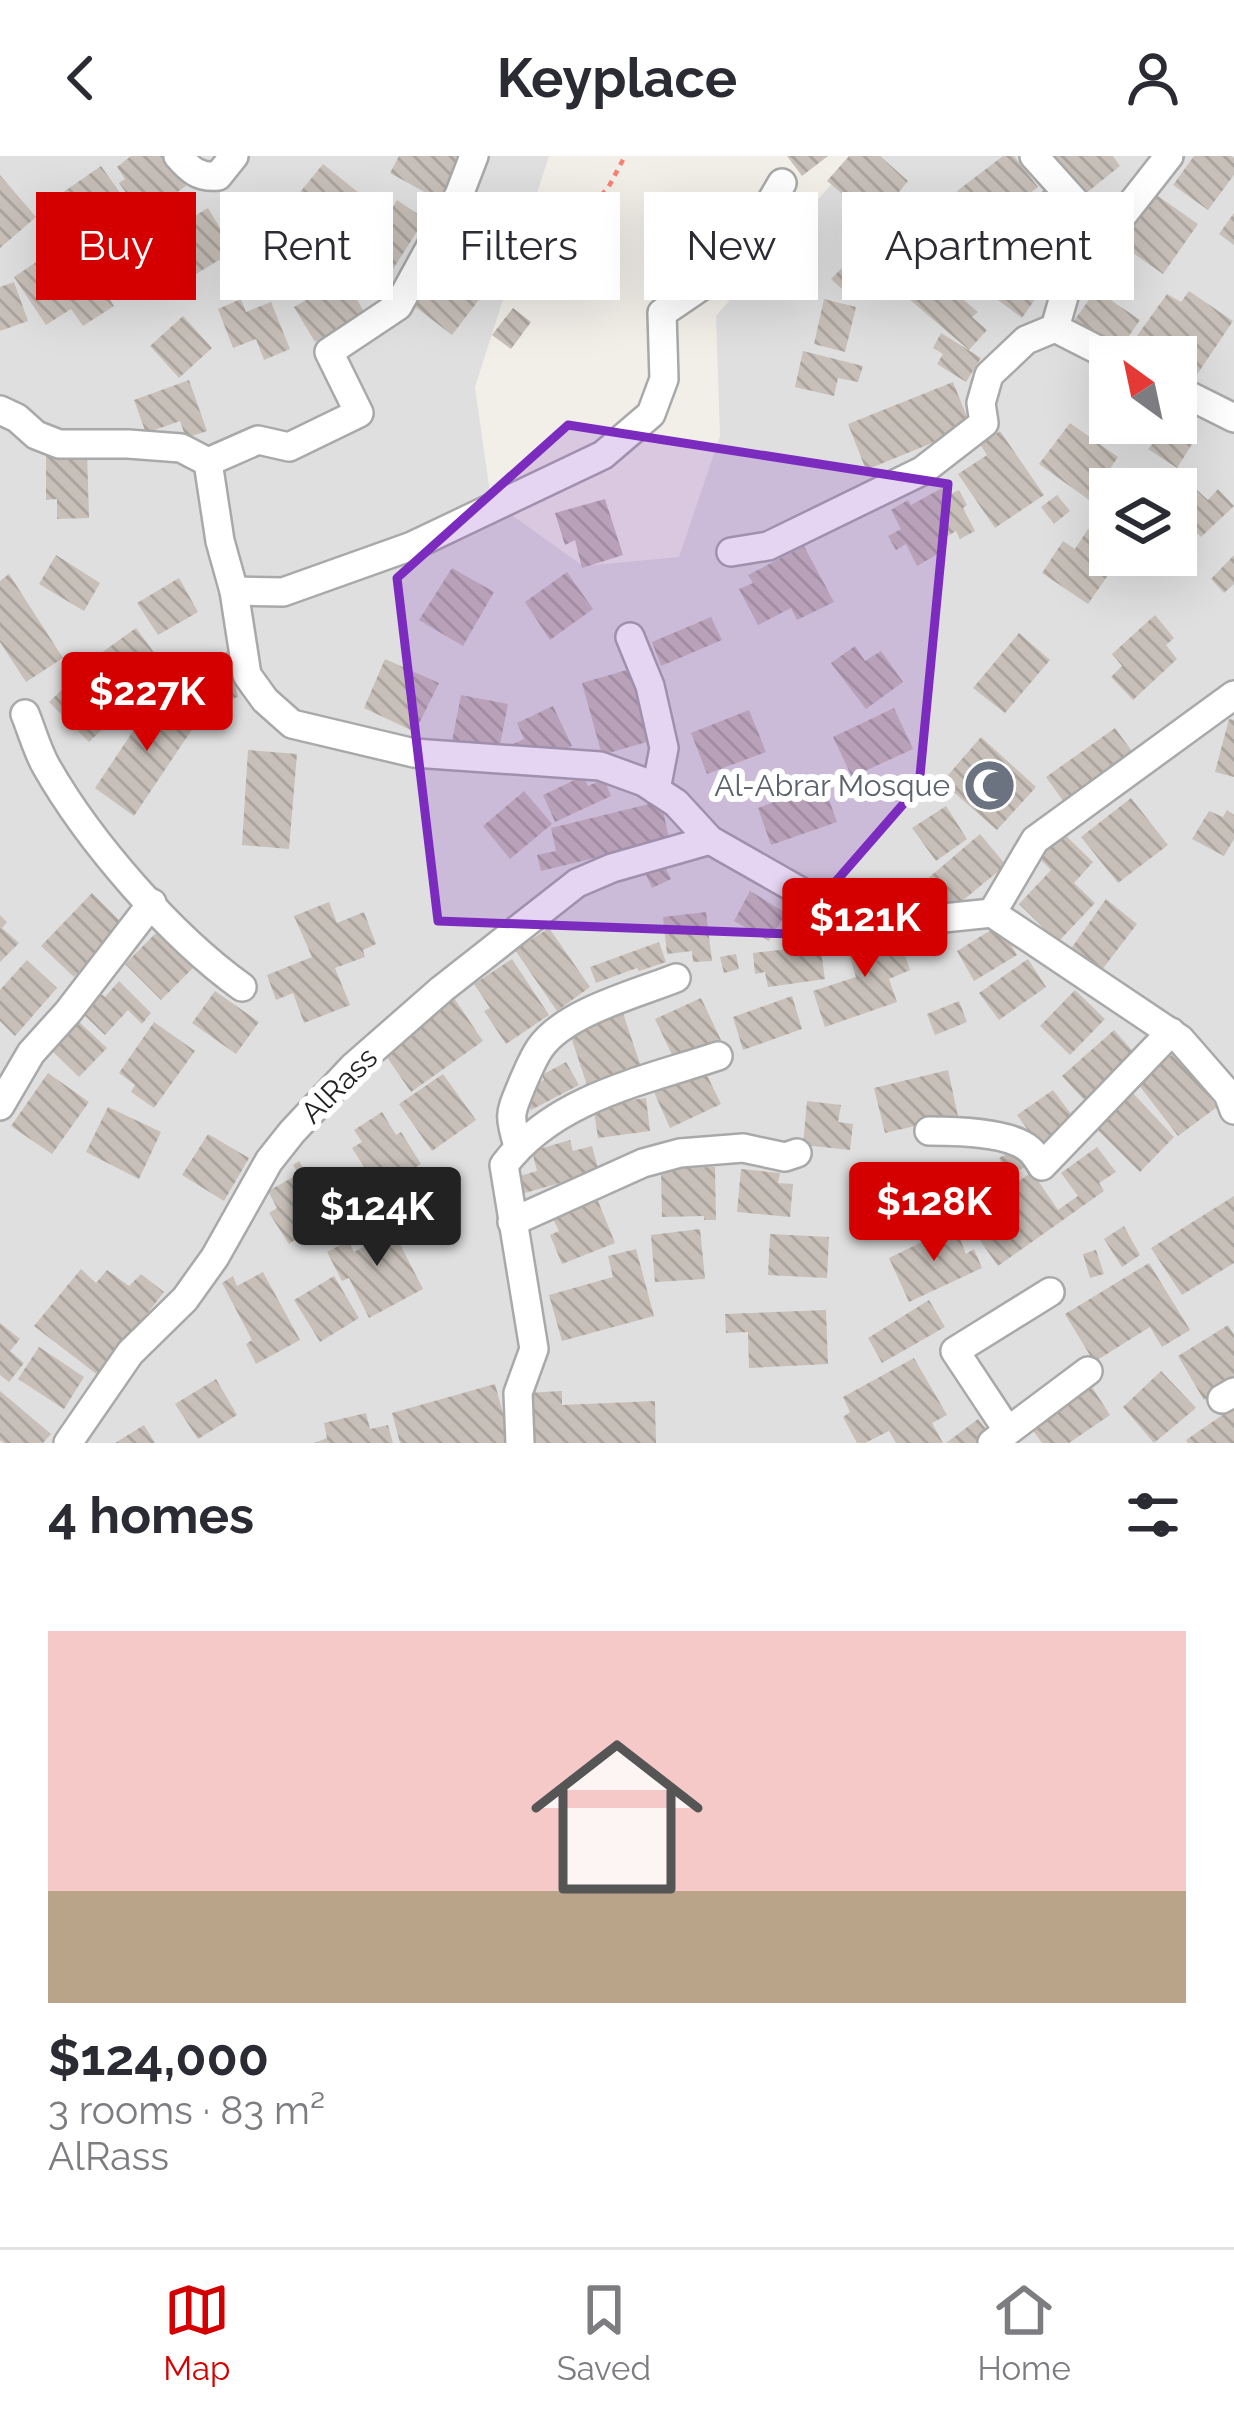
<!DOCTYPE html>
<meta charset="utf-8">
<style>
:root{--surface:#fff;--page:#f7f7f7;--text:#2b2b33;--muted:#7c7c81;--line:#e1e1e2;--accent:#d40000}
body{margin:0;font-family:Raleway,sans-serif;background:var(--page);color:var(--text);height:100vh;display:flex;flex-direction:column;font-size:45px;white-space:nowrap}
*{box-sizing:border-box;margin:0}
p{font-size:39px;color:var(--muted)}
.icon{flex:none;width:66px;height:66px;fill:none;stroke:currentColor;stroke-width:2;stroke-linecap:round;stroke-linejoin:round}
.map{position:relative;height:1287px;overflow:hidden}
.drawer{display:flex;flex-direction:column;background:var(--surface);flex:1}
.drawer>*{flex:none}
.guide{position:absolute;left:36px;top:36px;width:1164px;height:108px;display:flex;gap:24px}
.needle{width:78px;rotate:327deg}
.buttons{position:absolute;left:1089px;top:180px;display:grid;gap:24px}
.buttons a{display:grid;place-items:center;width:108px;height:108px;border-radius:0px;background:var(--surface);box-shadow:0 12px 48px #0002;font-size:60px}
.price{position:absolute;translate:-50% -102px;padding:0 27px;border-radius:12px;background:var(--accent);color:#fff;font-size:39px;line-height:78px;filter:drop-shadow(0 3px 6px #0008)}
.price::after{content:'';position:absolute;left:50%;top:72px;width:36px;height:27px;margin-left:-18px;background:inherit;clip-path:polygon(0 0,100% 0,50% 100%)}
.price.selected{background:#222;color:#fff}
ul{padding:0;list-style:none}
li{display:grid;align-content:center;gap:24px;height:636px;padding:0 48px}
li span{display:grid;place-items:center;height:372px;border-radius:0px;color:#555}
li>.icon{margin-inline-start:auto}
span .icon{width:216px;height:216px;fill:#fffc;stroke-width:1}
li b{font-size:51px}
h2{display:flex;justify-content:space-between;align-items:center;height:144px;padding:0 48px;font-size:51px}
.chip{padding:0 42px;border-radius:0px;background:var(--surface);box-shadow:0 12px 48px #0002;font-size:42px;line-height:108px}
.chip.selected{background:var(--accent);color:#fff}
header{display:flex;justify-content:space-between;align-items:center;height:156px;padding:0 48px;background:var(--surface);font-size:54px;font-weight:700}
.dock{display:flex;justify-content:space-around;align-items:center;height:168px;border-top:3px solid var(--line);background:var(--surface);font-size:33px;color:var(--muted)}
.dock a{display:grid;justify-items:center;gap:6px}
.dock .selected{color:var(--accent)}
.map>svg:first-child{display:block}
.residential{fill:#e0dfdf;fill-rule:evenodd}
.building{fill:url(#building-back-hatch)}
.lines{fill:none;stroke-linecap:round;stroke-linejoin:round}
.minor-casing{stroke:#a9a9a9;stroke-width:32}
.path{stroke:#fa8072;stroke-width:4.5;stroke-dasharray:6 6;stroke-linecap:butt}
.minor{stroke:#fff;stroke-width:27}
.marked{fill:#7b2cbf;fill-opacity:0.2;stroke:#7b2cbf;stroke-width:9;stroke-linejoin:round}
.labels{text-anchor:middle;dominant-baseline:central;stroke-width:12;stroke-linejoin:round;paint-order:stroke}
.worship-label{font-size:30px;fill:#5b616d;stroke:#fff;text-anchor:end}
.street-label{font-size:30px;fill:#222;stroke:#fff}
</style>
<header><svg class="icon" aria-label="back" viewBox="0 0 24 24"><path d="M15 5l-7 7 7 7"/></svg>Keyplace<svg class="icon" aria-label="person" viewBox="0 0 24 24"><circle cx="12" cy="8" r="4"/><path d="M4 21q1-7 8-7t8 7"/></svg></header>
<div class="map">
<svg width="1234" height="1287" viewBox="0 0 1234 1287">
<defs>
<pattern id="building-back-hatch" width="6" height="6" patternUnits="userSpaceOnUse" patternTransform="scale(3)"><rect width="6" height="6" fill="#c7bfb8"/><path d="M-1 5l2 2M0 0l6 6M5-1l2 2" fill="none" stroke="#aba49e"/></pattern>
</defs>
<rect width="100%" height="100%" fill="#f2efe9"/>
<path class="residential" d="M0 0H549L475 231 491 344 583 410 679 401 720 280 716 160 856 0H1234V1287H0ZM1110 201H1176V267H1110ZM1110 333H1176V399H1110Z"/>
<g class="building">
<polygon points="131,0 166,0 186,30 143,60 119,27 125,23 117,11"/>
<polygon points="399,0 463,0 439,44 390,17"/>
<polygon points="787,0 828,0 802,20"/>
<polygon points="849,0 880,0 908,25 875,65 827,25"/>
<polygon points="1003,0 1014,0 1038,31 985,72 957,35"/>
<polygon points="1046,0 1113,0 1120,10 1080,42"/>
<polygon points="1194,0 1231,0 1234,2 1234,19 1208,54 1173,29"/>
<polygon points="323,8 364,41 298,123 256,90"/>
<polygon points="101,10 128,48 77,84 49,46"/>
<polygon points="0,19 36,61 0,92"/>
<polygon points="1044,34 1090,84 1056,116 1009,65"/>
<polygon points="1155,38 1198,68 1163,118 1120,88"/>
<polygon points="397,44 425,63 386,124 357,106"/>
<polygon points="208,52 234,95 158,141 132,98"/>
<polygon points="948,56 1045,129 1022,162 923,88"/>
<polygon points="1234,57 1234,89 1219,78"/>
<polygon points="471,73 510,103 452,179 413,149"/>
<polygon points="66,86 87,119 103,108 114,125 103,133 114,150 83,170 71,153 46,169 14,121"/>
<polygon points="847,107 867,124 851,141 831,123"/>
<polygon points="925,111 978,156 972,161 987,174 969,194 903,138"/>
<polygon points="345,122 365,158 315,186 294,151"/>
<polygon points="14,126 28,165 0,175 0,131"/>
<polygon points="1096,134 1140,164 1117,197 1073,166"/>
<polygon points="1189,135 1233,165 1188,232 1176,223 1176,201 1143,201 1129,191 1167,138 1181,146"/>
<polygon points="241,143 246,156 271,146 290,193 264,204 256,183 233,192 218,153"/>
<polygon points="824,143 856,151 845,196 814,188"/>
<polygon points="513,152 531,166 511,193 492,179"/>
<polygon points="183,160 212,192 179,222 150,190"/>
<polygon points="941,177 981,202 966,226 937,208 943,198 933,192"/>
<polygon points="803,195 863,210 858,226 838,222 834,240 795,231"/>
<polygon points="189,224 207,275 186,282 180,265 146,277 134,244"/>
<polygon points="953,226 971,271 866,314 848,268"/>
<polygon points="1070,267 1118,301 1089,344 1039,308"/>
<polygon points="1170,267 1194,285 1177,312 1148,293"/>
<polygon points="1000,275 1044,339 995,372 958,318 987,299 980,288"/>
<polygon points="87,295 89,362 57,363 57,343 46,344 46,296"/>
<polygon points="942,332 947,340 959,334 967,349 963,352 975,375 960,383 956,375 938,386 943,395 917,410 906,388 896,394 888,380 901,373 891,354 908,344 911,349"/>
<polygon points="1218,333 1234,350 1201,381 1176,356 1197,334 1208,344"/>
<polygon points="1057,339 1070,355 1054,368 1041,351"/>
<polygon points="605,343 623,399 582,412 575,384 565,389 555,357"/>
<polygon points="1088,373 1110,388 1110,399 1122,399 1088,448 1042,417 1063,385 1075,393"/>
<polygon points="804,390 834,446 797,464 791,452 758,469 739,433 753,427 748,419"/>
<polygon points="56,399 100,427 84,455 39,428"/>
<polygon points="1234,399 1234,428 1224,437 1211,423"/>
<polygon points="452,412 494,436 463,490 419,464"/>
<polygon points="567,416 593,453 550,484 525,446"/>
<polygon points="9,418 63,502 26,526 0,486 0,425"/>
<polygon points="179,422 198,456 158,479 137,447"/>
<polygon points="1155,459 1174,482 1166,489 1177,503 1133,544 1111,521 1122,510 1112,498"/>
<polygon points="711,461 722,484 661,510 652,486"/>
<polygon points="136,472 161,506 121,534 97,500"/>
<polygon points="1019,477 1050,504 1005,557 973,532"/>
<polygon points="855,490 865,505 881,495 903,526 866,553 831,507"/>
<polygon points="227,496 238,541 213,549 204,519 217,516 214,500"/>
<polygon points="385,503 439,527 415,576 364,552"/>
<polygon points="85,512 124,552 89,586 49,546"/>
<polygon points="630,513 650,585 602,599 582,527"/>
<polygon points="160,535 199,563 134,660 95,632"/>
<polygon points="461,539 508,548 499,594 452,585"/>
<polygon points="553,550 572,590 521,614 509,590 524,583 517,567"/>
<polygon points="894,552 913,593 852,621 833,581"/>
<polygon points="749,554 766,596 707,618 691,577"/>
<polygon points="1229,563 1234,564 1234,621 1215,616"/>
<polygon points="1115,572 1136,601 1066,649 1046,621"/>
<polygon points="981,581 1036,631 997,674 942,626"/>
<polygon points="248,594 297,598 289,693 242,689"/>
<polygon points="583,620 588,630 604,623 611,640 555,666 543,639"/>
<polygon points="823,627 837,666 771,689 758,652"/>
<polygon points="524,635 552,668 510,703 483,670"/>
<polygon points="1131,642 1168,689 1118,727 1081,681"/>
<polygon points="661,645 671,692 622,705 619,696 541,715 537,699 556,695 551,672"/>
<polygon points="946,650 967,683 936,705 912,672"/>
<polygon points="1227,654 1234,659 1234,683 1224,700 1192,683 1209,655 1223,661"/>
<polygon points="1063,677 1093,706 1074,727 1095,747 1058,786 1019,748 1051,714 1040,703"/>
<polygon points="980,678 1006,709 951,754 926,724"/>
<polygon points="664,709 671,723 652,732 645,717"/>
<polygon points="750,735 786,757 769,785 734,765"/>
<polygon points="92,737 124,769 74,821 41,790"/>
<polygon points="1106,743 1137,768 1098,819 1068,797"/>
<polygon points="329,746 337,767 364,756 376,788 363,794 365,801 335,812 350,849 304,867 293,837 276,844 267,819 312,801 294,760"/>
<polygon points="706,756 712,805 693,806 692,795 667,798 663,761"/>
<polygon points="0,759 7,766 2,772 19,787 0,806"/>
<polygon points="999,769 1017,799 974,825 957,795"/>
<polygon points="549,772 590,831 557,855 515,794"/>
<polygon points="896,773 910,814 889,823 897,846 825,871 813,835 856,821 847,792"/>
<polygon points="157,776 193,812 161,844 125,808"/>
<polygon points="659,786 666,806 639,815 637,812 596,827 590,811"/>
<polygon points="820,789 825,823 768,831 765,816 755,818 753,797"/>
<polygon points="736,798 739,813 724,817 720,801"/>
<polygon points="512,803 549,859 506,888 484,855 490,852 474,828"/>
<polygon points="1028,803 1046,831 999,864 979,837"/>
<polygon points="27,804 57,832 15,880 0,865 0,834"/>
<polygon points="119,825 151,857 142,868 128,854 105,879 80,855 99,836 105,841"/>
<polygon points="1075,834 1105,863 1070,899 1040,870"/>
<polygon points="215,835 259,866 236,898 192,867"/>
<polygon points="792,840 802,873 743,894 733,861"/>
<polygon points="454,842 483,885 411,936 382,894"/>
<polygon points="701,842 721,884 675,905 655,863"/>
<polygon points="959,845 967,866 935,879 927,858"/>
<polygon points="622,854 643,917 589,935 568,872"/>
<polygon points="78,865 107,892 79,921 51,894"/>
<polygon points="154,866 195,895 154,952 131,936 135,929 119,917"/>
<polygon points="1114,874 1138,901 1086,946 1062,920"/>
<polygon points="1176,896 1217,951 1178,980 1135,924"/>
<polygon points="566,906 579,929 531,954 522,934 544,924 542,919"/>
<polygon points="704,913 721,948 670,972 654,936"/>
<polygon points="948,914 958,960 885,977 874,932"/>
<polygon points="48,917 89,946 52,998 11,970"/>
<polygon points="443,918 476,964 432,995 399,948"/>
<polygon points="1053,934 1074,962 1039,989 1017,959"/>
<polygon points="1130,934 1174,981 1140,1016 1095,971"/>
<polygon points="646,942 650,975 598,982 593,949"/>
<polygon points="807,945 841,949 838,966 853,968 850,994 803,989"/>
<polygon points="108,951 161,976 139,1023 86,996"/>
<polygon points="382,956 396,979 401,976 421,1008 384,1031 379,1022 373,1025 352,992 362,986 354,974"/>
<polygon points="208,978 249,1002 224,1045 182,1019"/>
<polygon points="570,984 573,995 592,990 599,1016 514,1040 509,1023 537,1015 532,995"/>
<polygon points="1097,991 1116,1016 1099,1027 1104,1035 998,1110 965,1063 1032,1016 1058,1054 1078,1040 1061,1017"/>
<polygon points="1018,992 1029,1009 1008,1020 999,1002"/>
<polygon points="299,1005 332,1060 289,1088 269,1057 277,1052 268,1035 299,1018 293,1009"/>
<polygon points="715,1011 716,1064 704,1064 704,1060 662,1061 661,1012"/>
<polygon points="741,1013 780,1017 778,1027 793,1028 790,1061 737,1056"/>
<polygon points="1234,1040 1234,1107 1182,1139 1151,1092"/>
<polygon points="598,1045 615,1087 562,1108 550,1079 559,1075 553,1063"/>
<polygon points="386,1061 423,1133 369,1162 349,1122 342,1125 327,1096 348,1085 354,1096 367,1089 359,1075"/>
<polygon points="955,1070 966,1098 974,1093 982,1112 909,1146 889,1102"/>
<polygon points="1124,1070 1140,1099 1122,1111 1104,1083"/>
<polygon points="700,1073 705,1123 655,1126 651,1079"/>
<polygon points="770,1078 829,1081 827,1122 768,1119"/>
<polygon points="636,1093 654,1160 562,1185 549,1139 613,1121 608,1100"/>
<polygon points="1096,1094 1104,1118 1090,1122 1083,1098"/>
<polygon points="1149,1107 1190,1174 1162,1191 1150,1171 1094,1206 1065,1158"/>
<polygon points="81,1113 96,1127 107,1114 129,1130 141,1118 164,1136 99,1220 34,1170"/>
<polygon points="263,1116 300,1184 256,1208 246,1188 252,1184 222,1127 233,1120 237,1130"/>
<polygon points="334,1120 359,1162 320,1186 294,1144"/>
<polygon points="929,1144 945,1171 882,1207 868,1182"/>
<polygon points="826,1154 828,1208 749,1212 748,1176 726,1177 725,1158"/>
<polygon points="0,1167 20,1183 10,1195 24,1207 9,1226 0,1219"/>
<polygon points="1228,1169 1234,1179 1234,1226 1204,1244 1178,1200"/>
<polygon points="39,1191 84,1221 64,1253 18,1223"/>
<polygon points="914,1202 947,1259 932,1267 943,1287 896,1287 889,1275 865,1287 857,1287 843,1261 850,1256 843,1241"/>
<polygon points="1161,1215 1196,1252 1154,1287 1123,1251"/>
<polygon points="216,1223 237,1259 198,1283 175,1248"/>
<polygon points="1088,1225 1110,1259 1069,1287 1042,1287 1026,1265"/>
<polygon points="495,1228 511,1287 400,1287 392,1257"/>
<polygon points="0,1235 51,1278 43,1287 4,1287 0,1284"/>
<polygon points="562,1235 562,1249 655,1245 656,1287 528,1287 526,1237"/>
<polygon points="1234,1251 1234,1287 1188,1287 1186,1284"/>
<polygon points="366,1257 370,1273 388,1269 393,1287 314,1287 327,1282 324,1267"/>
<polygon points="978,1263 992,1281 983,1287 946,1287"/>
<polygon points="144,1269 155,1287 115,1287"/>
</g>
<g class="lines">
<defs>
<g id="minor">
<path d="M178 0C190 14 199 22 218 20L234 0"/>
<polyline points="1034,0 1106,80"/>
<polyline points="1055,172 1067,130 1169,0"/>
<polyline points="1176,233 1234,262"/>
<polyline points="0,254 17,262 36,279 59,288 128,288 181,292 208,306 220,385 234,435 247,519 265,544 292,568 414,597 600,610 644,626 676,647 710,684 803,737 895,767 992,757"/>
<polyline points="208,306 258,284 289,291 359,257 329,196 398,150 459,39 474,0"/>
<polyline points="731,396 768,390 922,315 984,267 981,247 989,219 1026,184 1055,172 1112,201"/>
<polyline points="234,435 283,436 412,390 603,299 651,258 664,223 662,157 734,108 782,27"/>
<polyline points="630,481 650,530 664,592 656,634"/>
<path d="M25 558C32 575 37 594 46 610 89 686 171 780 242 831"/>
<polyline points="992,757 1035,684 1234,539"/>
<polyline points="992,757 1180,883 1228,938 1234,954"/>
<polyline points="0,950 31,897 68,856 152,747"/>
<path d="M929 975C955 975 1009 976 1029 993 1035 998 1038 1004 1042 1010L1171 876"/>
<path d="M518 990C508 957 510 958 523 926 528 915 533 902 540 892 565 856 636 838 676 822"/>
<polyline points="512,1066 643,1007 680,997 743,992 785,1001 797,997"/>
<polyline points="1222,1243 1234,1236"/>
<polyline points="1008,1275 955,1195 1050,1136"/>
<polyline points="68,1287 130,1197 185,1143 215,1101 269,1005 292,976 353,911 442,833 577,727 612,712 710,684"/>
<path d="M520 1287 518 1237 534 1193 504 1009C554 942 643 925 718 900"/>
<polyline points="992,1287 1088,1215"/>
</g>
</defs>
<use href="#minor" class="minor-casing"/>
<polyline class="path" points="568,74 608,32 625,0"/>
<use href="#minor" class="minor"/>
</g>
<path class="marked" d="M568 269 948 328 919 630 790 778 438 765 397 422Z"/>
<defs>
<symbol id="mosque-disc" viewBox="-11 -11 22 22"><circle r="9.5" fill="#6b7280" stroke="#fff"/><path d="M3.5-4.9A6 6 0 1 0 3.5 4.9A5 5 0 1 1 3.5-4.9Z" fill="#fff"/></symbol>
</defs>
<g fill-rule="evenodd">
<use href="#mosque-disc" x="960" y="600" width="59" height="59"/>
</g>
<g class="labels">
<g class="worship-label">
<text x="950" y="629">Al-Abrar Mosque</text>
</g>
<g class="street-label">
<text transform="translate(339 929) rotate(-45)">AlRass</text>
</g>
</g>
</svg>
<div class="buttons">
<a><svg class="needle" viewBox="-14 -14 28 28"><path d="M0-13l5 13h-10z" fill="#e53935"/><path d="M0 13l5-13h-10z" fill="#7c7c81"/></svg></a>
<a><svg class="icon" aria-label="layers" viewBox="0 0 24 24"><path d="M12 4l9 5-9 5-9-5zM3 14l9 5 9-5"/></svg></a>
</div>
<b class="price" style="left:147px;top:598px">$227K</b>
<b class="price" style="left:865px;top:824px">$121K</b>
<b class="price" style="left:934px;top:1108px">$128K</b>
<b class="price selected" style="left:377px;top:1113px">$124K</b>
<div class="guide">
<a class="chip selected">Buy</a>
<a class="chip">Rent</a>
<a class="chip">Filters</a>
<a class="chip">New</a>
<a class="chip">Apartment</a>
</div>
</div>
<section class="drawer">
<h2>4 homes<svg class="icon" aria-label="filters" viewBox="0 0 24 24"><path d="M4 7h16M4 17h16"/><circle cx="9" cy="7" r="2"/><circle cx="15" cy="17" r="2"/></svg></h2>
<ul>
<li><span style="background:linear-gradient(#f6c9c9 70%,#b9a48a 0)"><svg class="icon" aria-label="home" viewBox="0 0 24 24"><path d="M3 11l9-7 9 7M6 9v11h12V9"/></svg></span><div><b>$124,000</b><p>3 rooms · 83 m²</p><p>AlRass</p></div></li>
</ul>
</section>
<nav class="dock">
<a class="selected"><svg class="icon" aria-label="map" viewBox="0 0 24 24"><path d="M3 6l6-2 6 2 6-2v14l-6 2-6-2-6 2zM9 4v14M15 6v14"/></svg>Map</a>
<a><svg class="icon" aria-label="saved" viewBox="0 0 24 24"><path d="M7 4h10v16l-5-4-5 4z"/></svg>Saved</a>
<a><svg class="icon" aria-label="home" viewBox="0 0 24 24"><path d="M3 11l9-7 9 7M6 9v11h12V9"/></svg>Home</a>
</nav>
